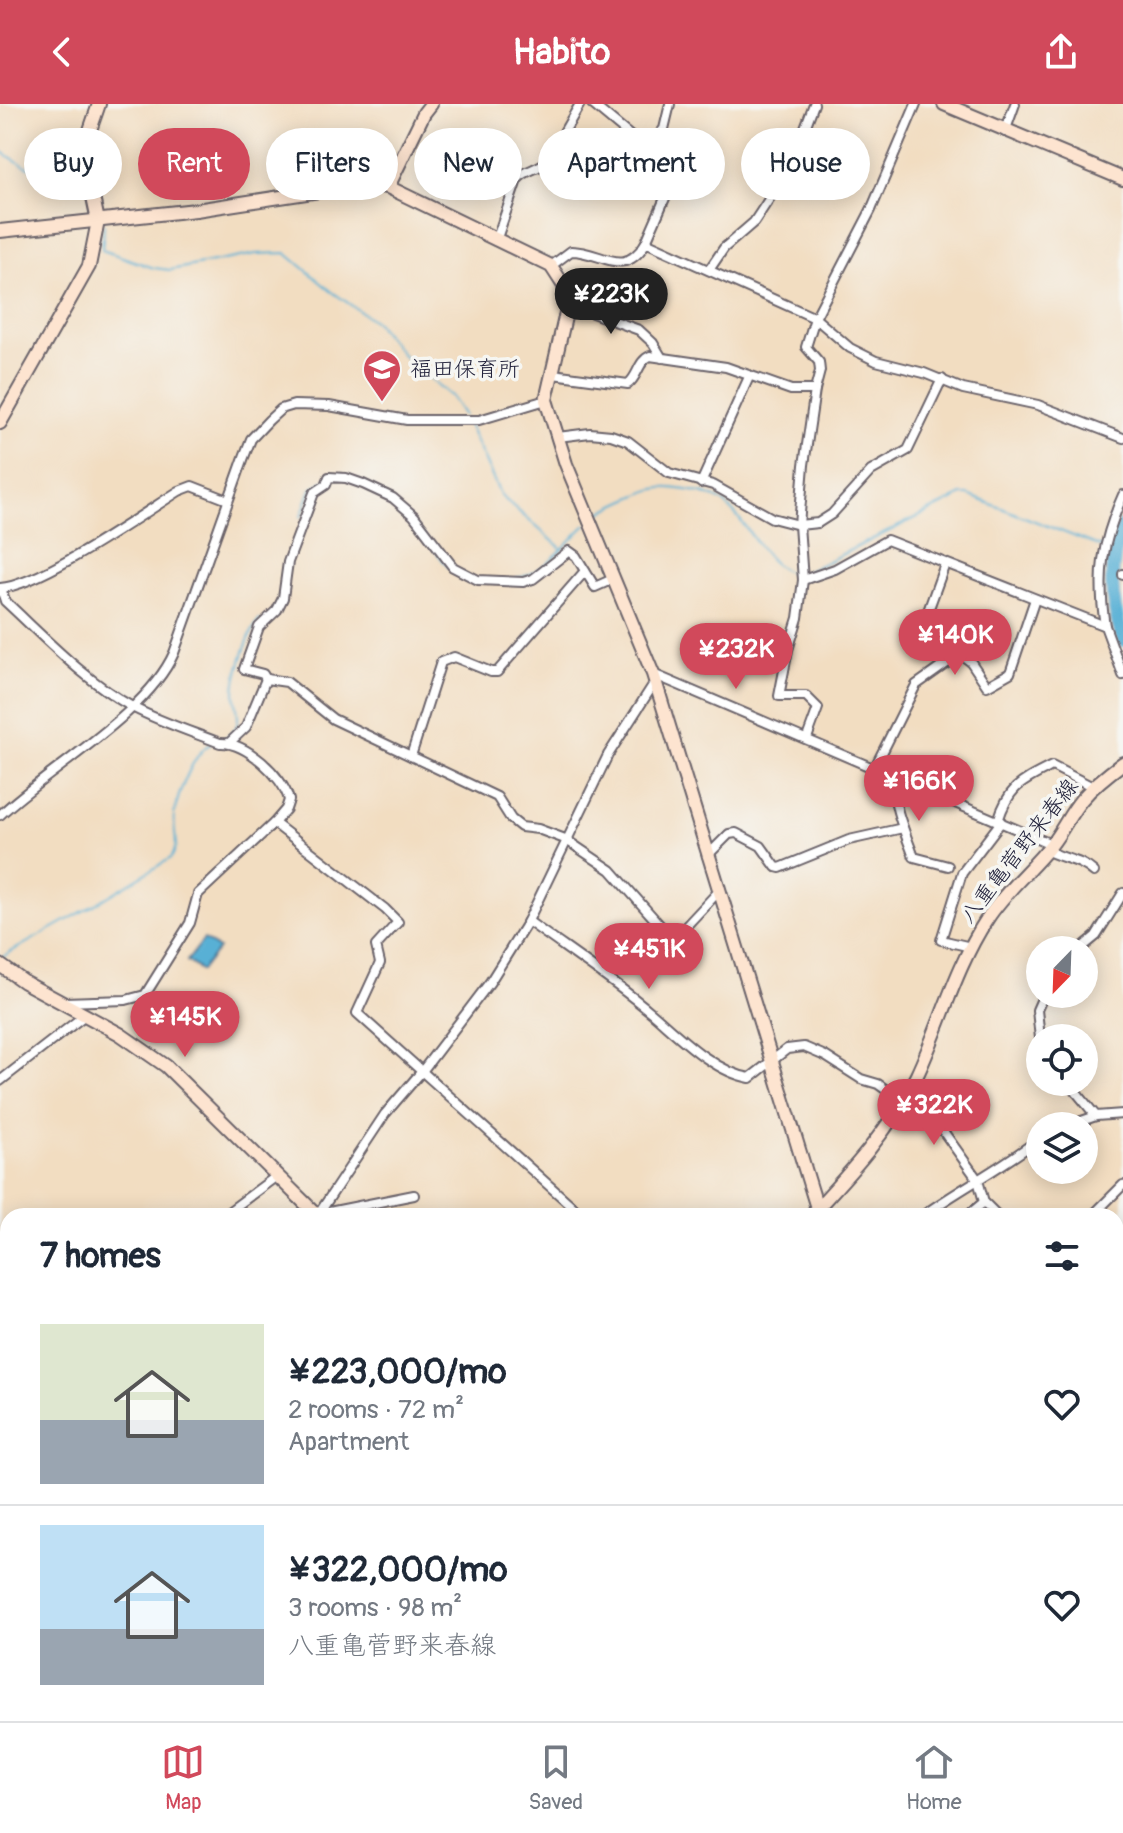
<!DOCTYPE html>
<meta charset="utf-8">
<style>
:root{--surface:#fff;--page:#f2f2f3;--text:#1f2937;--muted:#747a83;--line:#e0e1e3;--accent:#d1495b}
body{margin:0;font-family:Pangolin,"Klee One",sans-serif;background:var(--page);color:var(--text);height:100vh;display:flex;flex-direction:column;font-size:30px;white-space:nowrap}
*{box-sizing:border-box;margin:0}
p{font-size:26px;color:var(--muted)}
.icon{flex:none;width:44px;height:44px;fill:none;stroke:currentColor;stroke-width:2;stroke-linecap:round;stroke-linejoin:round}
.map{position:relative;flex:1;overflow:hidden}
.side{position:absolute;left:0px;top:1104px;width:1124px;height:514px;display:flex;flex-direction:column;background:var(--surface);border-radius:24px 24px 0 0;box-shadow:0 4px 20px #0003}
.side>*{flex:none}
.hud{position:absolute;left:24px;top:24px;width:1076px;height:72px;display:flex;gap:16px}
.needle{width:52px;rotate:203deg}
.fabs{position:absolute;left:1026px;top:832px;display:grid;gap:16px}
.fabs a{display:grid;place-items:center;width:72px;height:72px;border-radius:50%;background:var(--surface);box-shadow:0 4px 20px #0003;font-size:40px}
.price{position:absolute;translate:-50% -68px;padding:0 18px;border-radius:28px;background:var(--accent);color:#fff;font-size:26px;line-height:52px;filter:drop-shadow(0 2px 4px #0008)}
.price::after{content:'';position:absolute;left:50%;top:48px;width:24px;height:18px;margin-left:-12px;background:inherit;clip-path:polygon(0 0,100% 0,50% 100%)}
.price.selected{background:#222;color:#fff}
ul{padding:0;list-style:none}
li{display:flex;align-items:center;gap:24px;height:200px;padding:0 40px}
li+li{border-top:2px solid var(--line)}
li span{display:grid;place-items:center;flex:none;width:224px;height:160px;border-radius:0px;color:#555}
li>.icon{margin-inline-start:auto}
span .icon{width:96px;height:96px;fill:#fffc;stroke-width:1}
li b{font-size:34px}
h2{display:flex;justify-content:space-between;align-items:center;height:96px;padding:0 40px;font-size:34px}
.pill{padding:0 28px;border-radius:36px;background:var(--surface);box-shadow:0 4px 20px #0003;font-size:28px;line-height:72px}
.pill.selected{background:var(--accent);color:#fff}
header{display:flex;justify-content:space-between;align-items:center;height:104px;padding:0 40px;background:var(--accent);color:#fff;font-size:36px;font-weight:800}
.menu{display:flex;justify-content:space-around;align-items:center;height:112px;border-top:2px solid var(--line);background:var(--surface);font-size:22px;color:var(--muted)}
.menu a{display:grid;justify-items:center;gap:4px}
.menu .selected{color:var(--accent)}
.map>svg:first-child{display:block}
.park{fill:url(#park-dots);stroke:#627252;stroke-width:2}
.water{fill:#58b0d5;stroke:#3d6988;stroke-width:2}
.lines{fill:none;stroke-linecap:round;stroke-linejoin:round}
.stream{stroke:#58b0d5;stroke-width:2}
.river{stroke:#58b0d5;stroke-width:14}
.street-casing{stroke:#6b636a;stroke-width:12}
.secondary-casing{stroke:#6b636a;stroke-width:16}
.street{stroke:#fff;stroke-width:8}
.secondary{stroke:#fde4d0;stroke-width:12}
.labels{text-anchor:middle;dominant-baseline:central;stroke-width:7;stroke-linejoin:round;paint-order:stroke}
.poi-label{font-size:22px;fill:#22223b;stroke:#f6f6f2;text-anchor:start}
.street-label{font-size:22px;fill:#22223b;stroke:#f6f6f2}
</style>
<header><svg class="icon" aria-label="back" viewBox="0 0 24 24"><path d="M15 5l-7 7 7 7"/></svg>Habito<svg class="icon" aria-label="share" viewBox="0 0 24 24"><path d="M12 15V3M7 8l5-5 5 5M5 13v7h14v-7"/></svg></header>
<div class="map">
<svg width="1123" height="1617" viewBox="0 0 1123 1617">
<defs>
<pattern id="park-dots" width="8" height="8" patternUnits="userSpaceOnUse" patternTransform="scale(2)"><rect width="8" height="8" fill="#a2c169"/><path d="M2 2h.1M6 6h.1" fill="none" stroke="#849c58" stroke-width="1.8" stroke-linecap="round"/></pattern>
</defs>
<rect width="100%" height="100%" fill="#f6f6f2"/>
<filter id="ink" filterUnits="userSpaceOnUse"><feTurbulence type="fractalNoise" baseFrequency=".0125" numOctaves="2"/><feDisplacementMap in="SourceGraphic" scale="16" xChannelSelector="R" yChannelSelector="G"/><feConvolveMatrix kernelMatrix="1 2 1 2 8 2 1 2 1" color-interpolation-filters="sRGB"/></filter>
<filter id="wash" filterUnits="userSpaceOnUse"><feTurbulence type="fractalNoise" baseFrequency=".006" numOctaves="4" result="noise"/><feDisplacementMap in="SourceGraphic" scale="32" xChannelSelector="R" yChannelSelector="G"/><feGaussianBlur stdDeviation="1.8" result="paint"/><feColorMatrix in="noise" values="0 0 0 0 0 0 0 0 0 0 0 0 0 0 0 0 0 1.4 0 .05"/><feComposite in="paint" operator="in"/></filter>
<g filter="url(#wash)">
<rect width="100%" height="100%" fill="#f2ddc1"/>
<g class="park">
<polygon points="323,1610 414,1610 399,1617 322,1617"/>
<polygon points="457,1610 798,1610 803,1617 443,1617"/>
</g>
<polygon class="water" points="204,835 218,845 201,867 187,857"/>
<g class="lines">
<g class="stream">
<path d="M0 46C24 65 50 71 80 77"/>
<polyline points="104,121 102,146 154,164 170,166 256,150 286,149 331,187 375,218 406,255 452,293 464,312"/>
<polyline points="467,318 501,392 561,444"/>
<polyline points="408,412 449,464"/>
<polyline points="301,413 311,385 324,377"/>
<path d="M594 414C606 404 623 397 638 391 661 381 668 383 692 387 702 389 712 391 721 397 750 416 766 473 800 469"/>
<polyline points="454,468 465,474"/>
<polyline points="806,468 962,391 968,391 1104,444"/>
<path d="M516 474C544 471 566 439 586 421"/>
<path d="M224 635C246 621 236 609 235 589 235 572 248 528 260 516"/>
<path d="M0 854 94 801 171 754C181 739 172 727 174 711 177 693 194 646 211 640"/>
<polyline points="406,1617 421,1610"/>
</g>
<g class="river">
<path d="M1123 422C1107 463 1110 495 1123 536"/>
<polyline points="1116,1320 1123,1316"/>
<polyline points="901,1617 907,1610"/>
</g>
</g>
</g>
<g filter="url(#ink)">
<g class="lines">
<defs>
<g id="street">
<polyline points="592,0 646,45 671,75 669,85 645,140"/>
<polyline points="1005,28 1015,0"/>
<polyline points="646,45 664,25 670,0"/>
<path d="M496 137 517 76C525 65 539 66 548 56L580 0"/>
<path d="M551 162 571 147C602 147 623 175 645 140H650L815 214 850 244 876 257 924 269 963 285 1038 301 1123 334"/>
<polyline points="709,166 724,144 754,118 781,77 792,58 814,0"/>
<polyline points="568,200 639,226 653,239 662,254"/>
<path d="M553 270 628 280C638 273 638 257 650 252L726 263 791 286H815"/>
<polyline points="558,333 590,329 611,331 628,337 669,369 713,381 772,414 799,421 818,419 832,410 871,367 908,346 942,275"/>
<polyline points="701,379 749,273"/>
<polyline points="1123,470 1123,471"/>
<polyline points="803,476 835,465 887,436 1105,522 1123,571"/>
<path d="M0 484C40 482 141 411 179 387L192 382 228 396"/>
<path d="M1 484 5 497C45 534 85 577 134 604 161 618 192 628 220 639 246 638 283 672 289 696L286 705 274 719 198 790 190 819 145 891 126 896 64 898"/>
<path d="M1105 522C1097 471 1102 438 1123 391"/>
<polyline points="947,555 963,552 971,558 987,582 1010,569 1035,495"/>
<polyline points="653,570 1051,740"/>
<polyline points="266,575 263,570 244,565 259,523 277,506 283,494 288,458 314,389 326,381 329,373 346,374 363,380 393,394 414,412 453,463 478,476 523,478 533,475 569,447 576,452 595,483 613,475"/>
<polyline points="807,634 818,604 806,592 779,592 788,546 798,514 803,476 799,421 804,361 815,286 820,267 819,258 806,243 815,214 871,106 916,0"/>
<polyline points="229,639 246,623 266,575 287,578 333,615 497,693 511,715 521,723 538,725 565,735 611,766 673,836 718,788"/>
<polyline points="411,652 441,558 454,553 491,568 497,568 585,467"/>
<polyline points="875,663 916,581 947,559 932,527 924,518 945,460"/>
<path d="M893 671C892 700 904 726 914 753L948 762"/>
<path d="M0 711C50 664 147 610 174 549L244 353 251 335 269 316 281 305 294 301 329 302 407 316H479L546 296"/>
<path d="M998 717C1009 682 1021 678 1052 662L1093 683"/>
<polyline points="274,719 385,805 398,818 376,842 380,859 357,909 583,1112"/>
<path d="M1046 746C1062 755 1080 755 1094 768"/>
<polyline points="707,752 729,730 736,729 761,742 776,763 780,764 849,736 903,724"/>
<path d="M528 817C569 847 613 876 652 909 679 932 714 968 750 974L787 945 804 943 825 952 861 975 878 980 902 997 933 1013 978 1076 984 1098 998 1112"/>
<polyline points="971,843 941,836 962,769 1001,718"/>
<polyline points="1079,846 1096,832 1123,789"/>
<polyline points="1040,934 1037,906 1044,890"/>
<polyline points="0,977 85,911"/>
<polyline points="1068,978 1096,1012"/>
<polyline points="1067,1022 1096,1012 1123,1010"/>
<polyline points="319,1110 414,1091"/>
<polyline points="318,1111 385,1010 423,966 490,878 528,817 608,651 655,578"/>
<polyline points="223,1112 278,1071"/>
<path d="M922 1112C961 1084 1003 1063 1040 1034"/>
<polyline points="967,1112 984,1098"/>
<polyline points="1092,1112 1123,1081"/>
<polyline points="0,1152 8,1164"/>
<polyline points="0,1280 8,1274"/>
<polyline points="1116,1350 1123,1357"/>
<polyline points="0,1494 8,1503"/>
</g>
<g id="secondary">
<polyline points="944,0 1123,75"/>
<polyline points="388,83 424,9 431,0"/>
<polyline points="0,127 196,106 365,80 388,83 551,162 564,182 568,200 546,296 566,360 653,570 817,1104"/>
<polyline points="0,319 89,162 98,117 86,60 88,32 99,0"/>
<polyline points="0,861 24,878 120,930 166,962 318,1112"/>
<path d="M810 1112C850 1069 891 1025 917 971 941 920 956 862 987 815 1005 787 1031 766 1051 741 1063 726 1070 709 1082 695 1094 681 1108 670 1123 659"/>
<polyline points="0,1598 8,1589"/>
<polyline points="311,1610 317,1617"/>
<polyline points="810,1610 815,1617"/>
<polyline points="426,1617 439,1610"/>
</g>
</defs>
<use href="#street" class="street-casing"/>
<use href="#secondary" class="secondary-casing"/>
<use href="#street" class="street"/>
<use href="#secondary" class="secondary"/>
</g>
</g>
<defs>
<symbol id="school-pin" viewBox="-11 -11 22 30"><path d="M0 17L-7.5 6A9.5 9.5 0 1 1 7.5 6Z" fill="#d1495b" stroke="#f6f6f2"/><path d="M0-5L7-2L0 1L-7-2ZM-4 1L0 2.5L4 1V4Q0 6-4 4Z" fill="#fff"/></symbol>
</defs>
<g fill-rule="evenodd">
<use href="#school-pin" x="360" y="243" width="44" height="60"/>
</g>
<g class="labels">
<g class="poi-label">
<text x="410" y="265">福田保育所</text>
</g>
<g class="street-label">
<text transform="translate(1019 747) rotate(-52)">八重亀菅野来春線</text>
</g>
</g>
</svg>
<div class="fabs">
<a><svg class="needle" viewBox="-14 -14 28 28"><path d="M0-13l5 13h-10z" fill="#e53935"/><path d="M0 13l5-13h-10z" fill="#747a83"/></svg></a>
<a><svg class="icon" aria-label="locate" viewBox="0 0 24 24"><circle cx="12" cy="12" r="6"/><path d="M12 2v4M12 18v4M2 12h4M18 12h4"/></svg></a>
<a><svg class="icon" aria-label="layers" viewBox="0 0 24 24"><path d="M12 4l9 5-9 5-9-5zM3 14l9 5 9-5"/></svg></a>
</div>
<b class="price selected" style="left:611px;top:232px">¥223K</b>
<b class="price" style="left:955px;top:573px">¥140K</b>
<b class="price" style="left:736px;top:587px">¥232K</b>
<b class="price" style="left:919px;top:719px">¥166K</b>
<b class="price" style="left:649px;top:887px">¥451K</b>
<b class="price" style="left:185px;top:955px">¥145K</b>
<b class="price" style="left:934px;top:1043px">¥322K</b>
<div class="hud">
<a class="pill">Buy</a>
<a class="pill selected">Rent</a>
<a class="pill">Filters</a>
<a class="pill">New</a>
<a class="pill">Apartment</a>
<a class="pill">House</a>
</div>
<section class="side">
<h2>7 homes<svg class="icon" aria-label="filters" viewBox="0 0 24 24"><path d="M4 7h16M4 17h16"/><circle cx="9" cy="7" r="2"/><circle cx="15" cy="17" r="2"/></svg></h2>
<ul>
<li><span style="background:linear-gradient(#dfe7d0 60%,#9aa5b1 0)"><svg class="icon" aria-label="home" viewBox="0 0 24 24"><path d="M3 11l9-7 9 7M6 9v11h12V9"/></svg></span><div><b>¥223,000/mo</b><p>2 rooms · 72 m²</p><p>Apartment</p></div><svg class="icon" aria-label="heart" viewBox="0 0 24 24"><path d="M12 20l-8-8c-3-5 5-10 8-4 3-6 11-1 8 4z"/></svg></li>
<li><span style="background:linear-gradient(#bfe0f5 65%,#9aa5b1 0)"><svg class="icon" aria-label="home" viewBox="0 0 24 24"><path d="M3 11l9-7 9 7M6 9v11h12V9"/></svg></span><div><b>¥322,000/mo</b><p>3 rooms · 98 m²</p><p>八重亀菅野来春線</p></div><svg class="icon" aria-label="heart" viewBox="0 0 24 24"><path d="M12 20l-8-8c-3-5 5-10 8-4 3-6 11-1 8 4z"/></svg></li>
</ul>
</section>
</div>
<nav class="menu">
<a class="selected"><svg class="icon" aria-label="map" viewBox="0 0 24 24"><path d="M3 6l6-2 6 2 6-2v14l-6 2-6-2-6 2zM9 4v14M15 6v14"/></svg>Map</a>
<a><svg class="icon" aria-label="saved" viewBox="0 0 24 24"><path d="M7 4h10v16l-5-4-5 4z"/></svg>Saved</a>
<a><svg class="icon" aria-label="home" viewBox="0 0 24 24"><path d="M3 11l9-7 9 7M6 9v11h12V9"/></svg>Home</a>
</nav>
